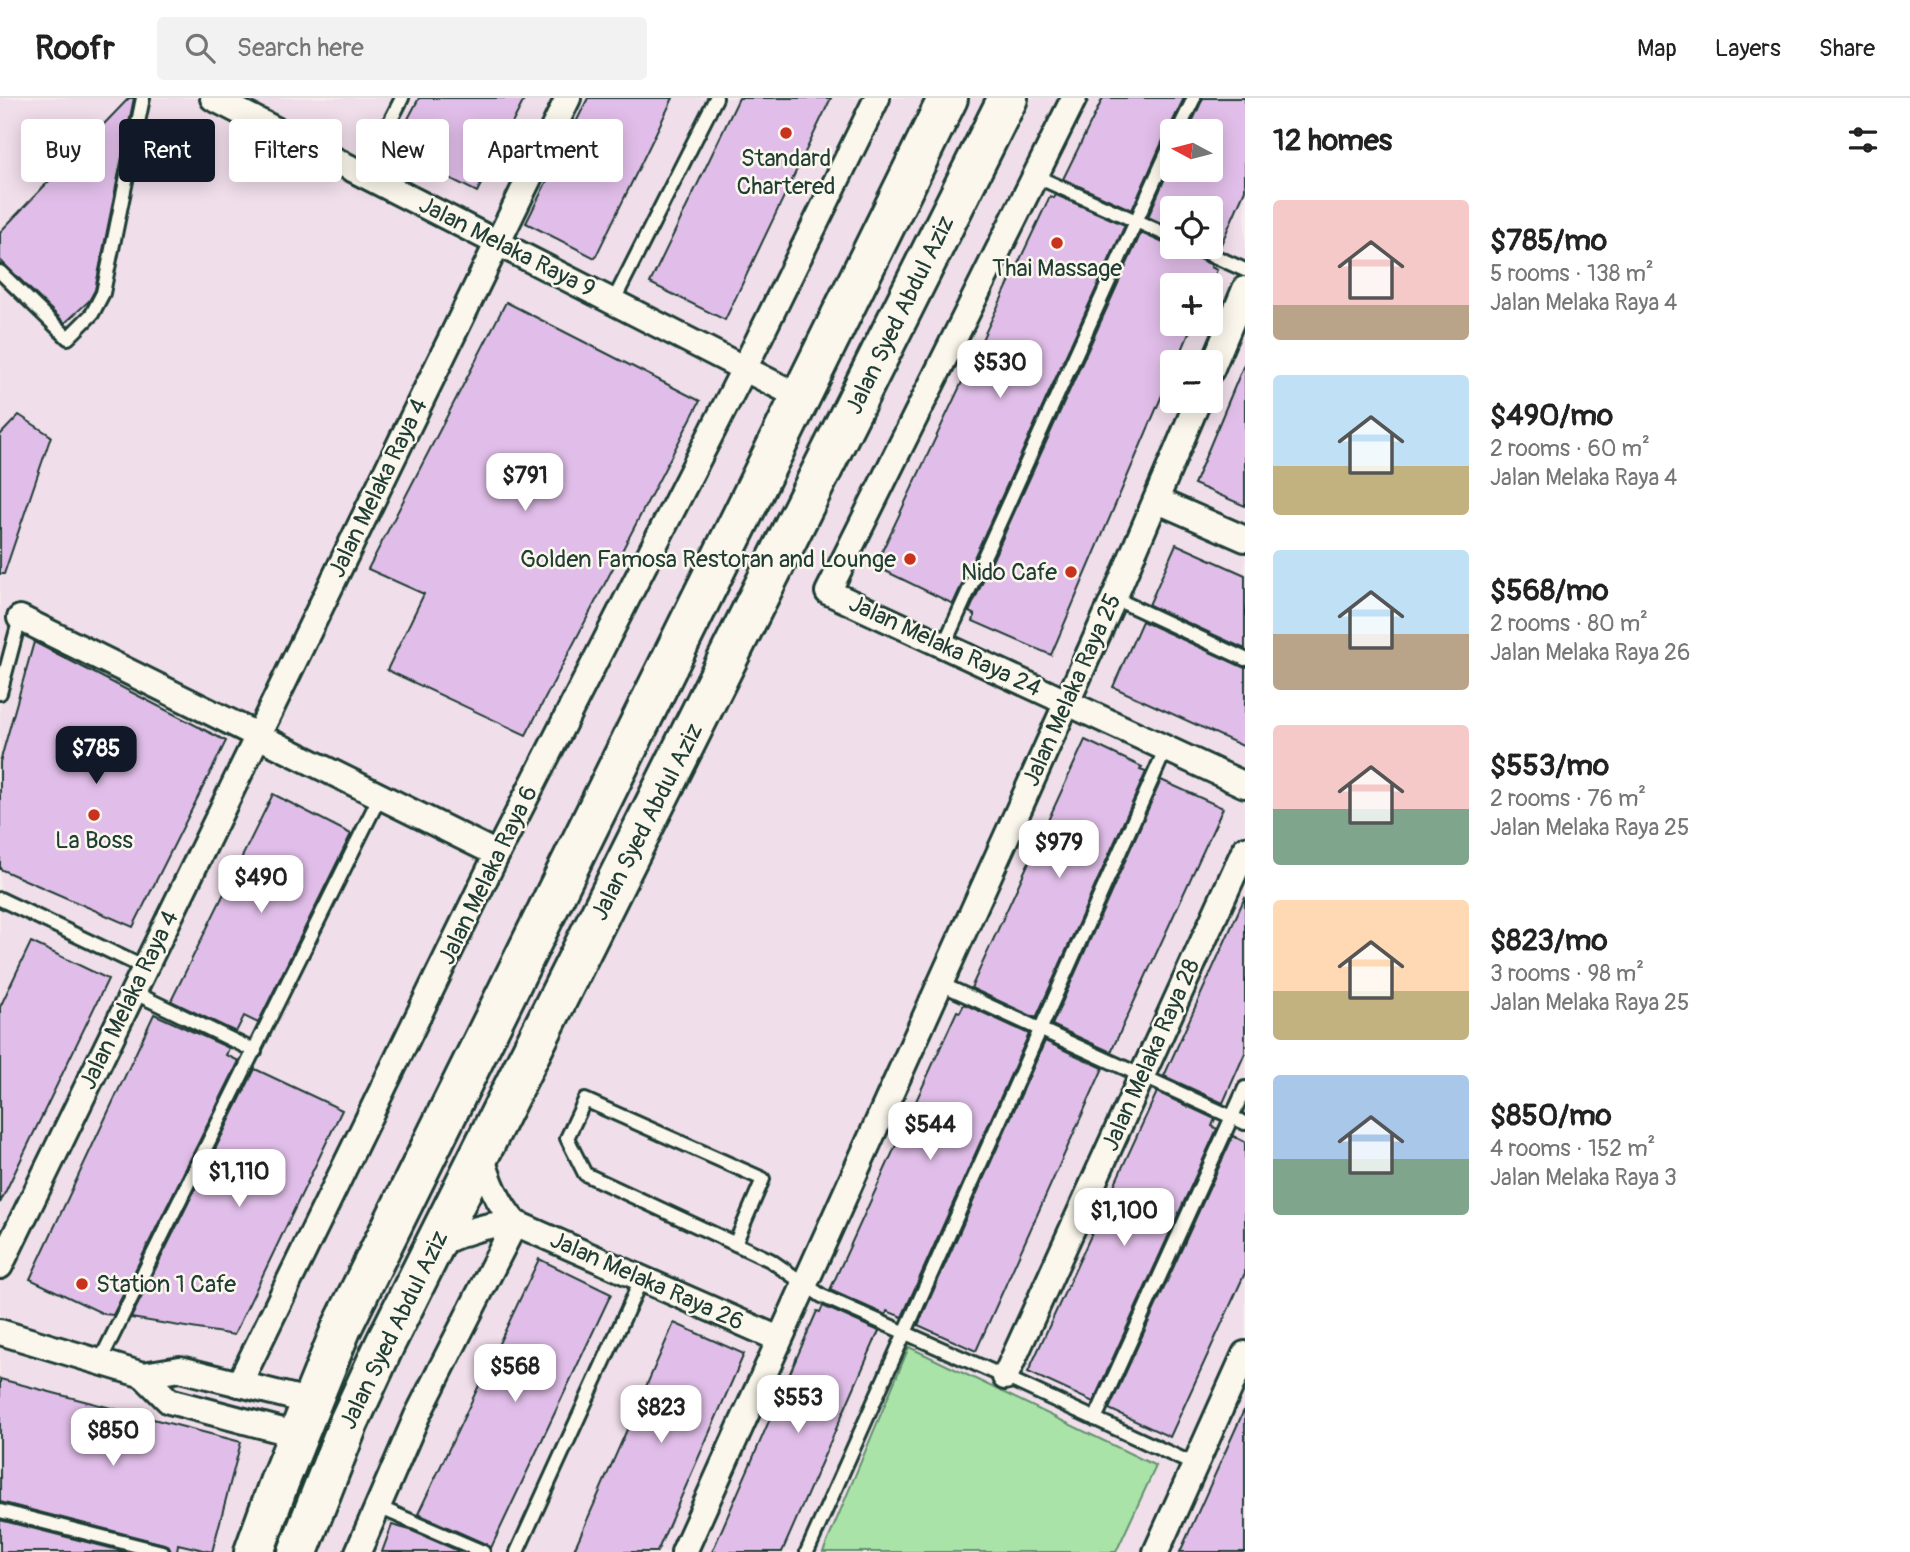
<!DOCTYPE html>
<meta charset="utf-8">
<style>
:root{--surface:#fff;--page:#f2f2f2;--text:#222;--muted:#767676;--line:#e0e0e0;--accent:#111827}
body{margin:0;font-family:Pangolin,sans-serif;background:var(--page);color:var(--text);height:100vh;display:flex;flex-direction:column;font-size:26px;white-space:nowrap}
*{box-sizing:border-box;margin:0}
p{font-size:23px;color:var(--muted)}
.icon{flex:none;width:38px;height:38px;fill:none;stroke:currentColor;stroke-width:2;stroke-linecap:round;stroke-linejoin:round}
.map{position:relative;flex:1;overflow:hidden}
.panel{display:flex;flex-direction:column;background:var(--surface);width:665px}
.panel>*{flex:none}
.top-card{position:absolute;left:21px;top:21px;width:665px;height:63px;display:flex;gap:14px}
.needle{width:46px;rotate:277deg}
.controls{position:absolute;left:1160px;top:21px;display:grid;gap:14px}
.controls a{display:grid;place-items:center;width:63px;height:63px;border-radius:7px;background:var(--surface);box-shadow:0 4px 18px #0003;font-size:35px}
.price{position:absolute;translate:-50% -60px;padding:0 16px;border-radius:14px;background:#fff;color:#222;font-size:23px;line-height:46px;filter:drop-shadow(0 2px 4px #0008)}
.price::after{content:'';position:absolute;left:50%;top:42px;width:21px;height:16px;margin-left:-10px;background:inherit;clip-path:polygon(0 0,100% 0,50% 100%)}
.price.selected{background:var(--accent);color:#fff}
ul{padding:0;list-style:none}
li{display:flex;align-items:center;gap:21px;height:175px;padding:0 28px}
li span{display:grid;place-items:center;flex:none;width:196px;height:140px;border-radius:7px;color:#555}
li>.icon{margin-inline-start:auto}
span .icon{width:84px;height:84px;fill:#fffc;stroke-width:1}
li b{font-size:30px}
h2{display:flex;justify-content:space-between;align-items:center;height:84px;padding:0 28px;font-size:30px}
.pill{padding:0 24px;border-radius:7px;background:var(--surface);box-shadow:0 4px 18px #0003;font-size:24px;line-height:63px}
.pill.selected{background:var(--accent);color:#fff}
header{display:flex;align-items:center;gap:42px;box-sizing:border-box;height:98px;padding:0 35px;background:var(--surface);border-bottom:2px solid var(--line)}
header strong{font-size:33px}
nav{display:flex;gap:38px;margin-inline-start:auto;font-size:24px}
.search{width:490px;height:63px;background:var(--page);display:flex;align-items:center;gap:18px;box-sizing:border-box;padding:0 24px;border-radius:7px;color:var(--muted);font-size:26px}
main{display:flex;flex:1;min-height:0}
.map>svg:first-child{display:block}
.built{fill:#f0deea;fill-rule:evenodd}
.green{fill:#aae3a8;stroke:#64906e;stroke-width:2}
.building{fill:#e1bee9;stroke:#1f3d34;stroke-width:2}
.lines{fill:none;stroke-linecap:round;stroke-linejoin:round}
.service-casing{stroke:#1f3d34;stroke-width:18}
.minor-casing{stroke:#1f3d34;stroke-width:30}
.primary-casing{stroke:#1f3d34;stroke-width:44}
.service{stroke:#fbf7ec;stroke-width:12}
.minor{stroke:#fbf7ec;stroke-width:24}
.primary{stroke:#fbf7ec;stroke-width:38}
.poi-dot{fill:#c8321e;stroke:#fbf7ec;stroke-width:2.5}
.labels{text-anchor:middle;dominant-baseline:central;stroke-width:5;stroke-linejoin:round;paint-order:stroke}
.poi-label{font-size:24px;fill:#1f3d34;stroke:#fbf7ec}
.street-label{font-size:24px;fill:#1f3d34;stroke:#fbf7ec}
</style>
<header>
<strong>Roofr</strong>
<div class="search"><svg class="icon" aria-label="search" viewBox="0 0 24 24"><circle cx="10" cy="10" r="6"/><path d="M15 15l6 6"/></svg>Search here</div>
<nav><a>Map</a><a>Layers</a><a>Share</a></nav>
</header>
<main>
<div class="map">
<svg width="1245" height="1454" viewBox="0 0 1245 1454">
<rect width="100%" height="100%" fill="#f6eceb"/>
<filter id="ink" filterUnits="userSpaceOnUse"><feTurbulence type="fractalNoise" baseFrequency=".0143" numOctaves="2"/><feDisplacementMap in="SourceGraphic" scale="14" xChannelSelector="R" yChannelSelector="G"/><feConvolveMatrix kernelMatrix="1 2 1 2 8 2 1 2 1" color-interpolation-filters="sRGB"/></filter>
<g filter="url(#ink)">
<path class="built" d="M0 0H1245V1454H0ZM1172 33H1211V72H1172ZM1172 110H1211V149H1172ZM1172 187H1211V226H1172ZM1172 264H1211V303H1172Z"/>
<polygon class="green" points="909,1249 1156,1368 1116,1454 823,1454"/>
<g class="building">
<polygon points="129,0 134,0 95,192 89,203 65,225 0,162 0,134"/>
<polygon points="419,0 525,0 477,94 392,51"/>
<polygon points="588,0 673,0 595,160 526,125"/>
<polygon points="739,0 831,0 725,222 650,185"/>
<polygon points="1103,0 1184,0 1170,29 1170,36 1164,40 1132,112 1063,81"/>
<polygon points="1203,0 1245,0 1245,92 1219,151 1211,147 1211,110 1172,110 1172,130 1148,119 1172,64 1172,72 1211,72 1211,33 1188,33"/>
<polygon points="1056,97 1125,127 953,506 875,468 1050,98 1054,100"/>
<polygon points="1141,135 1172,149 1185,149 1190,157 1212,167 1211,169 1217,172 1210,187 1172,187 1172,226 1193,226 1177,264 1172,264 1172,274 1051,557 973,523 975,517 969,514"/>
<polygon points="506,204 700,303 526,637 387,572 424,496 368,471"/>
<polygon points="1245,264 1245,408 1194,386"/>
<polygon points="19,317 51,338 4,476 0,476 0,337"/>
<polygon points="1176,446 1245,477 1245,551 1149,507"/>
<polygon points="1142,523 1245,570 1245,649 1113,589"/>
<polygon points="34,544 226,643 133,829 0,771 0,664"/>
<polygon points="1085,642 1142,669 1140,672 1146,674 1036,920 971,890"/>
<polygon points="1161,682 1223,710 1111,954 1052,927"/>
<polygon points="273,696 351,736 258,925 244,918 236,934 171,903"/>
<polygon points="1245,799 1245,955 1223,1005 1164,978"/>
<polygon points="31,844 108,881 0,1105 0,909"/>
<polygon points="964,906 1029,936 902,1219 887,1213 886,1217 830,1192 957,913 960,914"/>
<polygon points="154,916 229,950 226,957 239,963 113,1217 104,1216 30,1181"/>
<polygon points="1045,943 1103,970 976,1253 918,1227"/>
<polygon points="255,971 342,1012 234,1237 131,1220"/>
<polygon points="1157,994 1215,1021 1212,1028 1217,1031 1093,1304 1028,1274"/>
<polygon points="1233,1038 1245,1044 1245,1175 1170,1339 1109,1311"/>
<polygon points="539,1161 611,1196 491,1450 486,1446 418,1416"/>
<polygon points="823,1208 879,1233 782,1454 712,1454 817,1213 820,1214"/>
<polygon points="674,1225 744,1256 657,1454 573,1454"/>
<polygon points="0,1281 241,1344 212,1454 178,1446 177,1454 171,1454 169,1448 164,1446 0,1404"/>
<polygon points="1245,1310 1245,1454 1180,1454"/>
<polygon points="0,1422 126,1454 0,1454"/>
<polygon points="392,1427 410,1432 461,1454 382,1454"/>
</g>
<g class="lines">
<defs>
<g id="service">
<polyline points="1178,33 1194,0"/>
<polyline points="364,75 402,0"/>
<polyline points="1035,78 1172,139"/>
<polyline points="1194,149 1245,172"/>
<polyline points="0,174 68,240 92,216 103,195 143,0"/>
<polyline points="613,204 716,0"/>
<polyline points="1114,500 1245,561"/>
<polyline points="944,547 1172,44"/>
<polyline points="0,595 20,520"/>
<polyline points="0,801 145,870"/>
<polyline points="939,885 1245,1025"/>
<polyline points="133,894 255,953"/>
<polyline points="735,1146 763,1081 585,1002 567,1040 585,1076 770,1162 822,1198 1005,1279 1195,1367"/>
<polyline points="100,1263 380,698"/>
<polyline points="1095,1321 1245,990"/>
<polyline points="376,1408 483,1454"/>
<polyline points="0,1413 162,1454"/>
<polyline points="517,1454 641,1182"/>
<polyline points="807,1454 1166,650"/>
</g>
<g id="minor">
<polyline points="213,0 800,299"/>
<polyline points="1074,0 828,494 1245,687"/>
<polyline points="1211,272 1245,191"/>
<polyline points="1156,402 1245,441"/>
<polyline points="20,520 497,756"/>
<path d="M481 1057C489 1083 497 1104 515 1125L779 1241"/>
<path d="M435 1147C461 1135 485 1126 515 1125"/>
<polyline points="0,1168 568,0"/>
<polyline points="0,1234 143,1277 180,1271 312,1304"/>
<polyline points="143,1277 169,1303 298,1337"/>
<polyline points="1005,1279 1245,751"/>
<polyline points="239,1286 497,756 744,271 877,0"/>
<polyline points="358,1454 417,1318 515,1125"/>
<polyline points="684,1454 1114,500 1198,303"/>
<polyline points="1156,1454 1245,1256"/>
</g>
<g id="primary">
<polyline points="254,1454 280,1382 342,1229 948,0"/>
<polyline points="298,1454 349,1324 385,1246 1008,0"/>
</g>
</defs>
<use href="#service" class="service-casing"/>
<use href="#minor" class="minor-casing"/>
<use href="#primary" class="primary-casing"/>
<use href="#service" class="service"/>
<use href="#minor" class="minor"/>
<use href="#primary" class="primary"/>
</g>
</g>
<g class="poi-dot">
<circle cx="786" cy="35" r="7"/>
<circle cx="1057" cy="145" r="7"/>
<circle cx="910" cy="461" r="7"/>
<circle cx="1071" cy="474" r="7"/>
<circle cx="94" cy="717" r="7"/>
<circle cx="82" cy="1186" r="7"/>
</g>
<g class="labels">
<g class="poi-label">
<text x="786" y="60">Standard<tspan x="786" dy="28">Chartered</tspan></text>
<text x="1057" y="170">Thai Massage</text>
<text x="896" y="461" text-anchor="end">Golden Famosa Restoran and Lounge</text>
<text x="1057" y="474" text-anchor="end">Nido Cafe</text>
<text x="94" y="742">La Boss</text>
<text x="96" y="1186" text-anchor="start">Station 1 Cafe</text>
</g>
<g class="street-label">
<text transform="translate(507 149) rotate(27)">Jalan Melaka Raya 9</text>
<text transform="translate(900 217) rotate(-64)">Jalan Syed Abdul Aziz</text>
<text transform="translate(378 390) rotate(-64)">Jalan Melaka Raya 4</text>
<text transform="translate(945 548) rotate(25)">Jalan Melaka Raya 24</text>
<text transform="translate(1072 592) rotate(-66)">Jalan Melaka Raya 25</text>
<text transform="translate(647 724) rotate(-63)">Jalan Syed Abdul Aziz</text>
<text transform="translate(488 777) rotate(-64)">Jalan Melaka Raya 6</text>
<text transform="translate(129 902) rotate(-64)">Jalan Melaka Raya 4</text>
<text transform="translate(1151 957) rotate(-66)">Jalan Melaka Raya 28</text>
<text transform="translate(647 1183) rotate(24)">Jalan Melaka Raya 26</text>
<text transform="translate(394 1232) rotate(-64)">Jalan Syed Abdul Aziz</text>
</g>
</g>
</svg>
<div class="controls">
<a><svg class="needle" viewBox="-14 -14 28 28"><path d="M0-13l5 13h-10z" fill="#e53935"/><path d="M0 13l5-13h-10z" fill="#767676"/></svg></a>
<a><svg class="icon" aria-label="locate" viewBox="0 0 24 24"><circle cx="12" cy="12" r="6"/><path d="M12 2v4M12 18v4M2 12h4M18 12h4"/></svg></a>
<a>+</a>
<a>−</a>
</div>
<b class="price" style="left:1000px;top:302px">$530</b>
<b class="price" style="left:525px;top:415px">$791</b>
<b class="price selected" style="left:96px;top:688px">$785</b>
<b class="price" style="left:1059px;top:782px">$979</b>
<b class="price" style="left:261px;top:817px">$490</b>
<b class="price" style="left:930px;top:1064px">$544</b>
<b class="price" style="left:239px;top:1111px">$1,110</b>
<b class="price" style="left:1124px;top:1150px">$1,100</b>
<b class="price" style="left:515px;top:1306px">$568</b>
<b class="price" style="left:798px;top:1337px">$553</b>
<b class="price" style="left:661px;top:1347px">$823</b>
<b class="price" style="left:113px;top:1370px">$850</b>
<div class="top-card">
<a class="pill">Buy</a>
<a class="pill selected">Rent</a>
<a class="pill">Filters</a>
<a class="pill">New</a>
<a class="pill">Apartment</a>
</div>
</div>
<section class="panel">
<h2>12 homes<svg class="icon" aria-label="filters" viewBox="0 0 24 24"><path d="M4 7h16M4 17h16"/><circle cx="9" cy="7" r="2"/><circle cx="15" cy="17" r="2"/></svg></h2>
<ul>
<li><span style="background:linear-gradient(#f6c9c9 75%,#b9a48a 0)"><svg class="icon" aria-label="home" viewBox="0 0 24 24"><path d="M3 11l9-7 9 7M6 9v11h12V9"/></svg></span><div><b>$785/mo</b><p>5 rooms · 138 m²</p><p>Jalan Melaka Raya 4</p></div></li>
<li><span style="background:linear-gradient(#bfe0f5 65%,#c2b280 0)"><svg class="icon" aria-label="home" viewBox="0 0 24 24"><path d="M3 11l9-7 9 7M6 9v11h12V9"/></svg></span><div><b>$490/mo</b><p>2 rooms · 60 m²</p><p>Jalan Melaka Raya 4</p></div></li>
<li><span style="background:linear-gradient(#bfe0f5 60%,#b9a48a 0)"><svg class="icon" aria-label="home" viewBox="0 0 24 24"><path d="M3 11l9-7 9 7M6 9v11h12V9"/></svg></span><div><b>$568/mo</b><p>2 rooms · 80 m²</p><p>Jalan Melaka Raya 26</p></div></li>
<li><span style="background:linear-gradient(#f6c9c9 60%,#7fa58c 0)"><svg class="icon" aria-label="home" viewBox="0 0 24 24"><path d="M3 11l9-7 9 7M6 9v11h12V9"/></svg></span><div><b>$553/mo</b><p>2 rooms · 76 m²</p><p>Jalan Melaka Raya 25</p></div></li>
<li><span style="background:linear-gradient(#ffd9b3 65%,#c2b280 0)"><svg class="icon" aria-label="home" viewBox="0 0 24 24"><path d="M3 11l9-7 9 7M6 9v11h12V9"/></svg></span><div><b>$823/mo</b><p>3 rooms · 98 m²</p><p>Jalan Melaka Raya 25</p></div></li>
<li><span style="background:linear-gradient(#a9c7e8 60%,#7fa58c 0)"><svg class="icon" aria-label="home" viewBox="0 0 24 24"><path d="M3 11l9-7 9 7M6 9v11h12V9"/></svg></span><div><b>$850/mo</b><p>4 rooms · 152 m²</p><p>Jalan Melaka Raya 3</p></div></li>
</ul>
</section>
</main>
